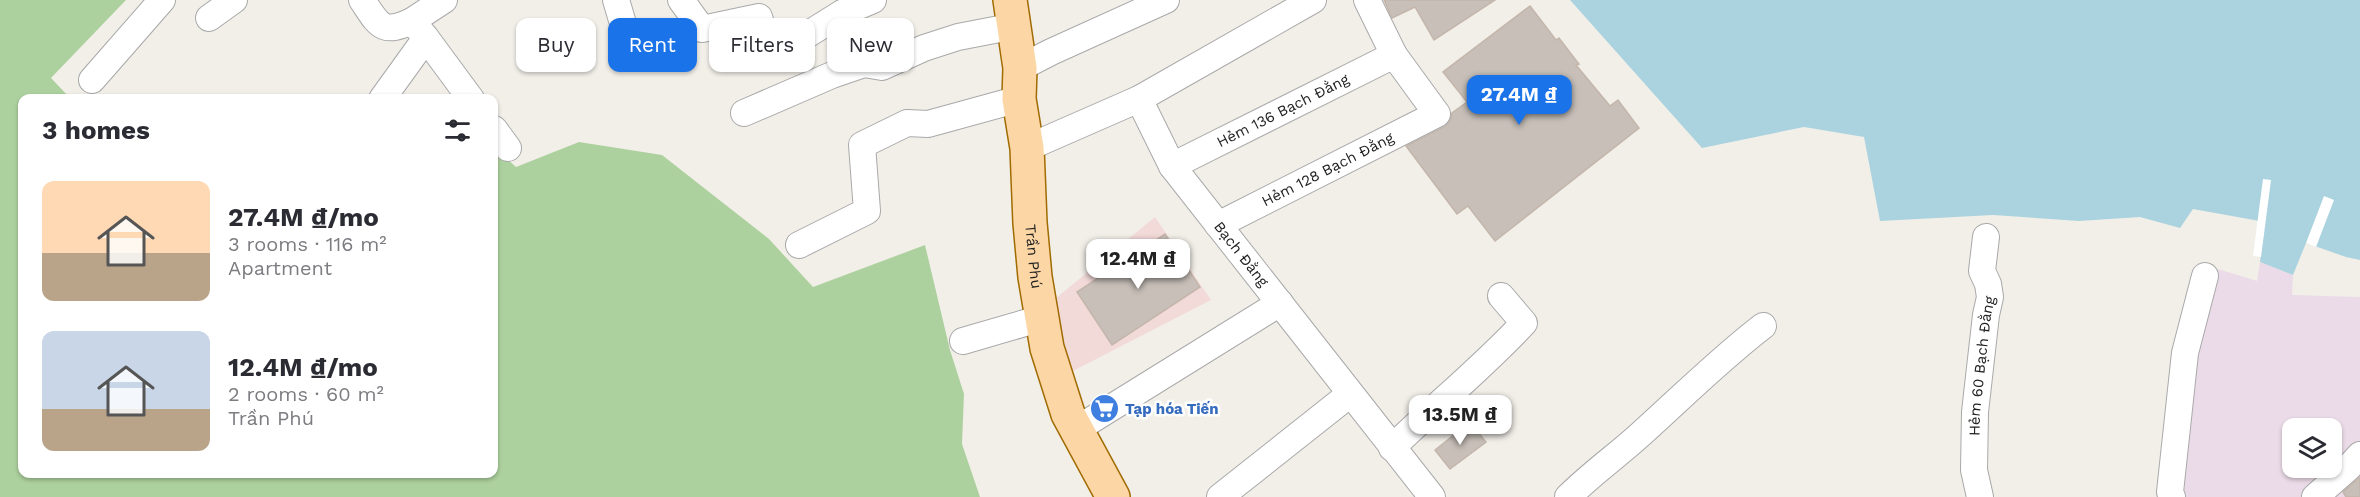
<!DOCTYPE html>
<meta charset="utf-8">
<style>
:root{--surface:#fff;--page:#f7f7f7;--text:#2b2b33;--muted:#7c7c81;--accent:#1a73e8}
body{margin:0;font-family:"Work Sans",sans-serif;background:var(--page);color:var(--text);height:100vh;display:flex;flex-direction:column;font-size:22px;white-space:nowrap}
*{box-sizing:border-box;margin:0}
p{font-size:20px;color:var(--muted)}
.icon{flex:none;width:33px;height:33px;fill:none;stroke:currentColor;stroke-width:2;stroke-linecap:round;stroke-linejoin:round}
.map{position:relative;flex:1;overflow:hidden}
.details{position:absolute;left:18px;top:94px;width:480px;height:384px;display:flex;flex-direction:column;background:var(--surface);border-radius:12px;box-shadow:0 2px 4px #0004}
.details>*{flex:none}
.top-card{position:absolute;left:516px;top:18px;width:570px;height:54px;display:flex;gap:12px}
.controls{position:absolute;left:2282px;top:418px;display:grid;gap:12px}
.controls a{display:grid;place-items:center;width:60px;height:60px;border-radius:12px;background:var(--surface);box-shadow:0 2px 4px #0004;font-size:30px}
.price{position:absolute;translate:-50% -51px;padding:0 14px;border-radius:12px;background:#fff;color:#222;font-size:20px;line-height:39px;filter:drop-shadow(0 2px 3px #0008)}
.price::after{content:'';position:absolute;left:50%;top:36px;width:18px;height:14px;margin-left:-9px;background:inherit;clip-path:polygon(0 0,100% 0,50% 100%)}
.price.current{background:var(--accent);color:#fff}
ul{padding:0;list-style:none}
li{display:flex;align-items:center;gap:18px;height:150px;padding:0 24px}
li span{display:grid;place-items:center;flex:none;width:168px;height:120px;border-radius:12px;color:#555}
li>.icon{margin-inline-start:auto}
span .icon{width:72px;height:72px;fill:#fffc;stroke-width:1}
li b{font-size:26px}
h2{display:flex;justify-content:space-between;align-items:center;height:72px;padding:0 24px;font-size:26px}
.chip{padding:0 21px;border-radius:12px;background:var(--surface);box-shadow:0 2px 4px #0004;font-size:21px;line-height:54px}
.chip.current{background:var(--accent);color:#fff}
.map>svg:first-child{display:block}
.commercial{fill:#f2dad9}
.industrial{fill:#ebdbe8;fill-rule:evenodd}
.forest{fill:#add19e}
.water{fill:#aad3df}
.pier{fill:#fff}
.building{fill:#c7bfb8;stroke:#c4b6ab;stroke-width:1.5}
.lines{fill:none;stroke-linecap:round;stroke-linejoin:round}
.minor-casing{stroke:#a9a9a9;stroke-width:28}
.major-casing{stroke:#a06b00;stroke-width:36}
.minor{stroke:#fff;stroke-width:26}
.major{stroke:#fcd6a4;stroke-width:33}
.labels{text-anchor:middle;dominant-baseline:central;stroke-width:5;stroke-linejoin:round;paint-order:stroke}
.street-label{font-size:15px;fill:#222;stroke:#fff}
.shop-label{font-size:15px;font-weight:bold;fill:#366cbe;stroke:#fff;text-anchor:start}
</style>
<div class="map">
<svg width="2360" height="497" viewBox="0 0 2360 497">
<rect width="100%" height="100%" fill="#f2efe9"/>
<polygon class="commercial" points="1155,217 1211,300 1073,371 1050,303"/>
<path class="industrial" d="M2260 262 2293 275 2292 295 2360 297V497H2159L2186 305 2198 263 2257 281ZM2292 429H2331V468H2292Z"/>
<polygon class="forest" points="0,0 126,0 51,78 71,99 22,99 22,474 494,474 494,147 516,167 579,142 662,155 769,239 813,287 925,245 950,350 964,394 962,444 980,497 0,497"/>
<polygon class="water" points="1570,0 2360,0 2360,260 2346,257 2306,243 2293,275 2260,262 2265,222 2193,209 2180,228 2140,217 2079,221 1993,215 1880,221 1864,137 1804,127 1702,148"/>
<g class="pier">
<polygon points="2263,179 2271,180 2261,257 2253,256"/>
<polygon points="2324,196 2334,200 2316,247 2306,243"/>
</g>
<g class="building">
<polygon points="1384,0 1495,0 1434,40 1415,7 1392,18"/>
<polygon points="1530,6 1556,40 1559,38 1579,64 1576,65 1610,106 1618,100 1639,128 1495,241 1468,206 1457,214 1406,146 1444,127 1450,121 1452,113 1467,102 1443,72"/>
<polygon points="1165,234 1200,287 1112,345 1077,292"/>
<polygon points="1470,422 1486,442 1450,469 1435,450"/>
<polygon points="2360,477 2360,497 2346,497 2343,492"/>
</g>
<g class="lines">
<defs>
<g id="minor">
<path d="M362 0C379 25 381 35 412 21"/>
<polyline points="616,0 627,37"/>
<polyline points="681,0 702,29 759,17 769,48 802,38 842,13 873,0"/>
<polyline points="209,18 234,0"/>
<polyline points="426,38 471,99"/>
<polyline points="1020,68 1051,52 1166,0"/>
<polyline points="92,80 162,0"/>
<polyline points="382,99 426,38 412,21 444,0"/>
<polyline points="1139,99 1313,0"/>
<polyline points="744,113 832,75 864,64 882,67 924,48 958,37 1015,26"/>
<polyline points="494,129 508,148"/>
<path id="s1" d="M1027 148 1139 99 1172 166 1432 497"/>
<path id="s2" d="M1172 166 1394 55"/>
<path id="s3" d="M1218 225 1437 114 1394 55 1367 0"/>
<polyline points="799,245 867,211 862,145 907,123 928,124 1019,99"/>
<polyline points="963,341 1042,318"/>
<polyline points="1077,429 1280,303"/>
<path d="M1392 448C1436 405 1483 367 1524 323L1501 296"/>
<polyline points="1220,497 1350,394"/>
<path d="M1568 497C1591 474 1618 455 1642 433 1682 397 1720 359 1763 326"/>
<path id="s4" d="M1980 497 1974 470 1975 412 1986 315 1990 297 1988 284 1982 271 1986 237"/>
<polyline points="2172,497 2170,492 2185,353 2205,276"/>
<polyline points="2315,497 2348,468 2360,455"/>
</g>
<g id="major">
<path id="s5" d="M1010 0 1020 68 1019 99 1027 148 1030 223 1035 277 1047 348 1068 414 1113 497"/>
</g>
</defs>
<use href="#minor" class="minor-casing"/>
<use href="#major" class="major-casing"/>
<use href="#minor" class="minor"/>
<use href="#major" class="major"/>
</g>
<defs>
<symbol id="supermarket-disc" viewBox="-11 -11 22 22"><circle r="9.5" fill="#3f7fe0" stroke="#fff"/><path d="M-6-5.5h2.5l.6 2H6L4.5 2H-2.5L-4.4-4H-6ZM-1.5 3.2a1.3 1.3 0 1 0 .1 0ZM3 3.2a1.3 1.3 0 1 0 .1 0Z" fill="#fff"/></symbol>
</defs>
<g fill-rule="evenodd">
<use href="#supermarket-disc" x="1088" y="392" width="33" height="33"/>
</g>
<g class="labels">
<g class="street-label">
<text stroke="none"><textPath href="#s2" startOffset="124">Hẻm 136 Bạch Đằng</textPath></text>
<text stroke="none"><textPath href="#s3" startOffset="123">Hẻm 128 Bạch Đằng</textPath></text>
<text stroke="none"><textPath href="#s1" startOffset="309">Bạch Đằng</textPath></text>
<text stroke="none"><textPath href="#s5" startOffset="258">Trần Phú</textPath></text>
<text stroke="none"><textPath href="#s4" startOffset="132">Hẻm 60 Bạch Đằng</textPath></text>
</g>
<g class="shop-label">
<text x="1125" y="409">Tạp hóa Tiến</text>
</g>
</g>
</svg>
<div class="controls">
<a><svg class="icon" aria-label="layers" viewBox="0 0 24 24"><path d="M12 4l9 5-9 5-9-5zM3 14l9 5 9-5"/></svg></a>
</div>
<b class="price current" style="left:1519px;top:126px">27.4M ₫</b>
<b class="price" style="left:1138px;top:290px">12.4M ₫</b>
<b class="price" style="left:1460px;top:446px">13.5M ₫</b>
<div class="top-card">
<a class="chip">Buy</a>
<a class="chip current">Rent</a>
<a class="chip">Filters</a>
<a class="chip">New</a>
</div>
<section class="details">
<h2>3 homes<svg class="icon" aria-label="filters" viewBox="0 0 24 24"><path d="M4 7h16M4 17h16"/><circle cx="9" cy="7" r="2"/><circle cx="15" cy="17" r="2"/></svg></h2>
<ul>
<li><span style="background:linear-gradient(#ffd9b3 60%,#b9a48a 0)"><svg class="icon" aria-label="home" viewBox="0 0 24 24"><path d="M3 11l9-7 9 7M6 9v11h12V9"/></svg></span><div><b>27.4M ₫/mo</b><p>3 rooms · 116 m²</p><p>Apartment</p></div></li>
<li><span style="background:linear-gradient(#c9d6e8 65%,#b9a48a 0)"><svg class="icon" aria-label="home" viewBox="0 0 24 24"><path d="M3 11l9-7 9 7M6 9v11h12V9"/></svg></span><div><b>12.4M ₫/mo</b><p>2 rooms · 60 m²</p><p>Trần Phú</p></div></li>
</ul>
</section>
</div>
